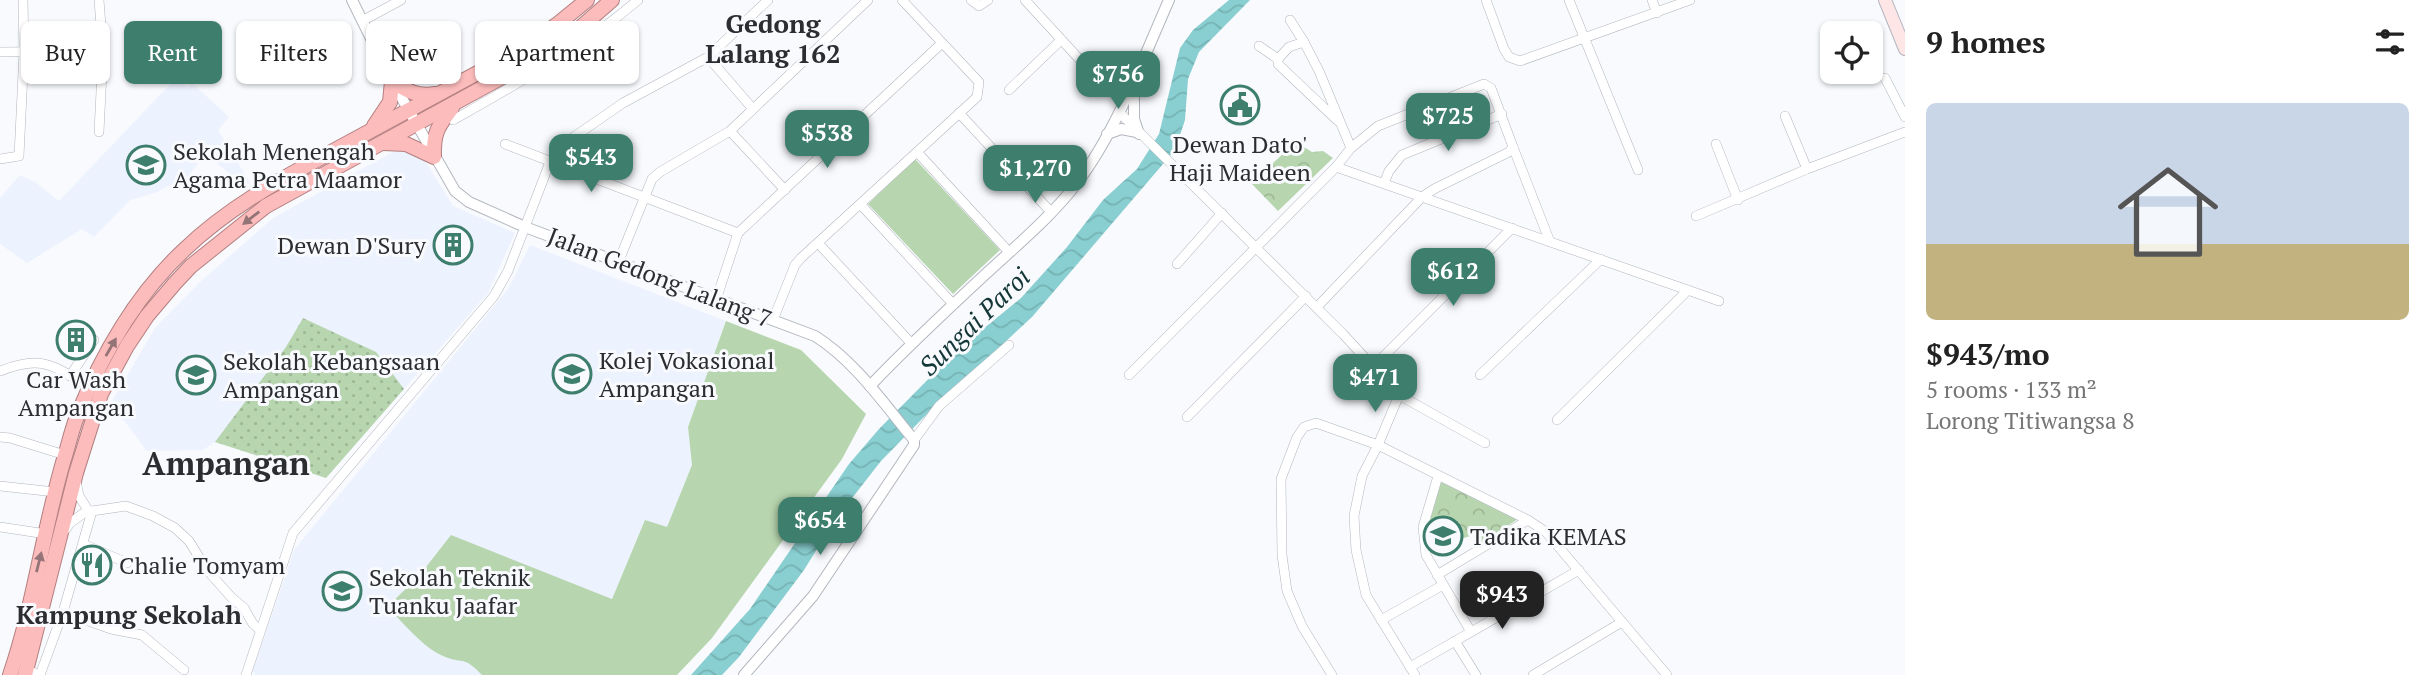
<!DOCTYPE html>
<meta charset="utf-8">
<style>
:root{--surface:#fff;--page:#f2f2f2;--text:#222;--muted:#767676;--line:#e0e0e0;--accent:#3d7e6d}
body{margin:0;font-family:"PT Serif",serif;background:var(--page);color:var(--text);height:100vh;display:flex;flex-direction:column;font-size:26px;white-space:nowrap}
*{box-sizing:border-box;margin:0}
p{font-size:23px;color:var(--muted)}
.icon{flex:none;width:38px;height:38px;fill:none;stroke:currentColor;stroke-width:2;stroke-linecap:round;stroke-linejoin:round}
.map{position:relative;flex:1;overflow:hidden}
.panel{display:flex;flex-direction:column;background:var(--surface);width:525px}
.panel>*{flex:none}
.banner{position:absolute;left:21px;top:21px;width:665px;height:63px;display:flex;gap:14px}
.tools{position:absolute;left:1820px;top:21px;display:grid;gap:14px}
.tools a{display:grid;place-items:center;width:63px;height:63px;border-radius:10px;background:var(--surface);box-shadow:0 2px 5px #0004;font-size:35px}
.price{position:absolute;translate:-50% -60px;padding:0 16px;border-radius:14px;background:var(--accent);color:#fff;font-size:23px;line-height:46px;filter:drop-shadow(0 2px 4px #0008)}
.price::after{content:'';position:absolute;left:50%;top:42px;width:21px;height:16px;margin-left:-10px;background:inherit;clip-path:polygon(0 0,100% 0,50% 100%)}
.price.current{background:#222;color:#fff}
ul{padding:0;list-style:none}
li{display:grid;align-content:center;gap:14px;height:371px;padding:0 21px}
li+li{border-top:2px solid var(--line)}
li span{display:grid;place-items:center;height:217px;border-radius:10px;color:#555}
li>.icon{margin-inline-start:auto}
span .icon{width:126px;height:126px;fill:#fffc;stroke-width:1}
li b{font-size:30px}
h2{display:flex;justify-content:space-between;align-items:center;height:84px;padding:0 21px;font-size:30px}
.pill{padding:0 24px;border-radius:10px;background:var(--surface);box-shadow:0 2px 5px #0004;font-size:24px;line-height:63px}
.pill.current{background:var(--accent);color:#fff}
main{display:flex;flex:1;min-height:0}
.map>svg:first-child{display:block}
.built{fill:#edf2ff}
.grass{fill:url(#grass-dots)}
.park{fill:url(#park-crowns)}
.pitch{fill:#b7d6af}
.water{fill:url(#water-waves)}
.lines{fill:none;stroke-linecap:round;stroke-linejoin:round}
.minor-casing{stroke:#b3b6bf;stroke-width:10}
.tertiary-casing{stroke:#b3b6bf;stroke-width:12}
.secondary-casing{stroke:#b3b6bf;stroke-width:14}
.trunk-casing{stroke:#b37f80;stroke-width:16}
.minor{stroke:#fff;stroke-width:9}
.tertiary{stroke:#fff;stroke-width:10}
.secondary{stroke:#fee6e6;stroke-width:12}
.trunk{stroke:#fcbcbc;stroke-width:14}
.oneway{fill:#947476}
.labels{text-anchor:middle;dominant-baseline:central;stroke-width:6;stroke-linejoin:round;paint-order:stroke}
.poi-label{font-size:24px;fill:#2b2d30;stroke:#f8fafd;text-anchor:start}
.street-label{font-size:24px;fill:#2b2d30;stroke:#f8fafd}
.neighbourhood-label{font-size:26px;font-weight:bold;fill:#2b2d30;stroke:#f8fafd}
.water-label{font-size:26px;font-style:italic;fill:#133637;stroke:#f8fafd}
.district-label{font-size:32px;font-weight:bold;fill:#2b2d30;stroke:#f8fafd}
</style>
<main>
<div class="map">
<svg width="1905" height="675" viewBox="0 0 1905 675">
<defs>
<pattern id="grass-dots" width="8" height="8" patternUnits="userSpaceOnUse" patternTransform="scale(1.75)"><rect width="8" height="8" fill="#b7d6af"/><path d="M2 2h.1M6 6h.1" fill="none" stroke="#9eb897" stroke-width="1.8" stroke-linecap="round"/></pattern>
<pattern id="park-crowns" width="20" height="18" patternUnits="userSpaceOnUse" patternTransform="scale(1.75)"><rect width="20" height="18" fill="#b7d6af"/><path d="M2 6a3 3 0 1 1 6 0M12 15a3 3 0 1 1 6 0" fill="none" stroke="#9eb897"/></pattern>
<pattern id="water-waves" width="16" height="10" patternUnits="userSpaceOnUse" patternTransform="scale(1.75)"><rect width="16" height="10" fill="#89cfd1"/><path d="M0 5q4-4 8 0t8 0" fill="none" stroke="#76b2b4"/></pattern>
</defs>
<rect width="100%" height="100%" fill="#f8fafd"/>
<g class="built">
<polygon points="175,79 187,87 193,84 229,117 218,130 250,183 243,185 206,154 188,176 155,193 130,200 94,237 82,229 27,263 0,244 0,198 20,175 35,182 59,201"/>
<polygon points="393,152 407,152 424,159 453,206 515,233 488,293 326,478 215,442 203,450 147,451 111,403 155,328 200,282 273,218"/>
<polygon points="530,245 726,321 688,427 692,465 667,528 645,520 612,599 451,536 419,576 388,607 443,656 468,661 482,675 255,675 253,670 294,550 508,289"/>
</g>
<polygon class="grass" points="303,318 376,352 404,389 326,478 215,442 286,347"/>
<g class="park">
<polygon points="1296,142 1312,152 1323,151 1333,158 1278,211 1251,183"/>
<polygon points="1441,482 1518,519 1480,544 1473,535 1430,549 1430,520"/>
</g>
<g class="pitch">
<polygon points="915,159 1000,250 953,294 868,204"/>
<path d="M726 321 801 350 866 414 842 459 712 638 677 675H482C462 654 463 665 443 656 421 646 404 623 387 607L419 576 451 535 612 599 645 520 667 527 692 465 688 427Z"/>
</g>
<polygon class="water" points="1229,0 1250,0 1199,52 1188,79 1185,120 1175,150 1032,317 923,418 881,461 835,520 804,570 739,657 722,675 691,675 750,609 849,464 879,429 956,351 1021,298 1067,247 1103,200 1137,169 1159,134 1180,48 1193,30"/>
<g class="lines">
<defs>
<g id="minor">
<polyline points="971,0 979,6 988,0"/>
<polyline points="1025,0 1081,61"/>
<polyline points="1486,0 1504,49 1509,57 1520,61 1690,0"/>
<polyline points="1569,0 1638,170"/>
<polyline points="1652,0 1657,13"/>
<polyline points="1290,20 1304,42"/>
<polyline points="362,21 401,0"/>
<polyline points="1259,46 1278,59"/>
<polyline points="0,52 103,51"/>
<polyline points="708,57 753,109"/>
<polyline points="1885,78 1905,117"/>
<polyline points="1009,90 1061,40"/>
<polyline points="1119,112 1343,334 1399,395 1485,443"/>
<polyline points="959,113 1051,212"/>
<polyline points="1785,116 1807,169"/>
<path d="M453 120C517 84 582 48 638 0"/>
<polyline points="1338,121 1278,64 1278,59 1289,47 1304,42 1319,71 1351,148"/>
<polyline points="730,131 785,190"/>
<polyline points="99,132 103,51 99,0"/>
<polyline points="505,144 738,233"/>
<polyline points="1716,144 1738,200"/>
<polyline points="1513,147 1550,242"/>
<polyline points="917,152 1009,252"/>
<polyline points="0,159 19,156 24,52 23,0"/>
<polyline points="1336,167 1719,301"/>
<polyline points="1384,183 1389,171 1402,155 1502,114"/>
<polyline points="861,205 953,304"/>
<polyline points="1696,216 1807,169 1905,132"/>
<polyline points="818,243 911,343"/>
<polyline points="618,263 652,179 660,172 730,131 868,0"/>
<polyline points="1177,264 1222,213"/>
<polyline points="716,300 738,233 942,43"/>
<polyline points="773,320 795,265 801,258 977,97 979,82 902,0"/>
<polyline points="1374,366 1512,228"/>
<path d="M0 371C43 354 53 366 90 387"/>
<polyline points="1129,375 1336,167 1351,148 1378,126 1484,84 1491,88 1513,147 1509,152 1434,189 1422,197 1317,307"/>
<polyline points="1480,375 1601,259"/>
<polyline points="70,376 94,340"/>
<polyline points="1399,395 1378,445 1362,476 1354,516 1356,550 1366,595 1415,675"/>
<polyline points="1187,417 1306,296"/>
<polyline points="1557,420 1688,290"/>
<polyline points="0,437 10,438 65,455"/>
<polyline points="914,440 939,406 1009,345"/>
<polyline points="1438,476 1423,527 1426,555 1471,632"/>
<polyline points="76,481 79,496 88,510 92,511 126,506 153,516 175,528 189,541 207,570 231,597 244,608 253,624 259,629"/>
<polyline points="0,486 55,492"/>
<polyline points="0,527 46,534"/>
<polyline points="66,529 70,523 88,510"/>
<polyline points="83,544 127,563"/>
<polyline points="1437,575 1528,520"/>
<polyline points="63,612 111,629 142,635 184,670"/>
<polyline points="1381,620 1443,585"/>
<polyline points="1455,641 1476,675"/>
<polyline points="1410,667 1579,570"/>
<polyline points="27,670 40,675 63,612 92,511"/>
<polyline points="246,675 293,533 494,296 508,271 550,162 565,143 623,103 708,57 768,0"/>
<polyline points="1332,675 1302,626 1287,591 1282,555 1281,479 1297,437 1304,427 1316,423 1378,445 1528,520 1546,532 1667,675"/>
<polyline points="1533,675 1622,622"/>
</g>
<g id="tertiary">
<path d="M352 0 392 81 455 191 469 202 525 227 815 336C855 361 884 404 914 440V445L813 596 744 675"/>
<polyline points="1134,83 1134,119 1139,134"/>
<polyline points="1107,134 1121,129 1137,132"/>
<path d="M870 386C908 346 948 309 989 271 1016 246 1045 222 1069 193 1113 141 1141 63 1169 0"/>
</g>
<polyline id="secondary" points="1885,0 1905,49"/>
<g id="trunk">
<path d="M392 81C407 91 417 97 435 94"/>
<polyline points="374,126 390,102 392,81"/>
<path d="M383 143 406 144 434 157C433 133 438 126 452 108"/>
<path d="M10 675C34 605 43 530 64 459 69 444 72 428 78 414 102 355 137 294 184 250 233 203 289 175 348 143 405 112 462 81 520 50L559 23 587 0"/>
<polyline points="25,675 76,473 101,394 127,346 147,316 175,283 191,266 266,206 526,64 573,34 612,0"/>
</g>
</defs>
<use href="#minor" class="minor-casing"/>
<use href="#tertiary" class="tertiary-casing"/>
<use href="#secondary" class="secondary-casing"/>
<use href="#trunk" class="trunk-casing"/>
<use href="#minor" class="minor"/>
<use href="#tertiary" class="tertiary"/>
<use href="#secondary" class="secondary"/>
<use href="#trunk" class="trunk"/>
</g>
<defs><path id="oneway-solid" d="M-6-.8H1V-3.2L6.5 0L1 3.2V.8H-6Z" transform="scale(1.75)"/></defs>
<g class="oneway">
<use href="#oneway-solid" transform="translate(251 218) rotate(142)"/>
<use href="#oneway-solid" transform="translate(111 347) rotate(-60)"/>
<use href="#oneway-solid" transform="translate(39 562) rotate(-76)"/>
</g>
<defs>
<symbol id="civic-ring" viewBox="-11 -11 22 22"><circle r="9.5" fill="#f8fafd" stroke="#3d7e6d" stroke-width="1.5"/><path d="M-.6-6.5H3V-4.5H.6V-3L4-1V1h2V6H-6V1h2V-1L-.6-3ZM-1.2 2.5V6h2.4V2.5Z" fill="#3d7e6d"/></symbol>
<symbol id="school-ring" viewBox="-11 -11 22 22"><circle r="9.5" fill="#f8fafd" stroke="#3d7e6d" stroke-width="1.5"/><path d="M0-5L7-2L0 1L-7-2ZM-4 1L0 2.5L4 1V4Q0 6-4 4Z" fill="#3d7e6d"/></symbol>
<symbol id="building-ring" viewBox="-11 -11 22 22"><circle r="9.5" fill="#f8fafd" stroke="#3d7e6d" stroke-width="1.5"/><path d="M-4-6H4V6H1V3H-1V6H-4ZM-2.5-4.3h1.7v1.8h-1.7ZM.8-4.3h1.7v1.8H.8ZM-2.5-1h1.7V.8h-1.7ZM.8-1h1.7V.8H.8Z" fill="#3d7e6d"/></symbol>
<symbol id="restaurant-ring" viewBox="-11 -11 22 22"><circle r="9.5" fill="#f8fafd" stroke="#3d7e6d" stroke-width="1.5"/><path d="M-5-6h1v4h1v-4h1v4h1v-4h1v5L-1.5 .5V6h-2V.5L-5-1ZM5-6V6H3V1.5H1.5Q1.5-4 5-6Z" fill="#3d7e6d"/></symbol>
</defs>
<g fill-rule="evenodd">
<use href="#civic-ring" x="1218" y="83" width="44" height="44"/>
<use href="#school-ring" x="124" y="143" width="44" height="44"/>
<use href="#building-ring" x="431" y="223" width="44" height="44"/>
<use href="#building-ring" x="54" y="318" width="44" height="44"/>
<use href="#school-ring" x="550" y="352" width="44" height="44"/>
<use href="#school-ring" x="174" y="353" width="44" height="44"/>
<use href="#school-ring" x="1421" y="514" width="44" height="44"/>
<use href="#restaurant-ring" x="70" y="543" width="44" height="44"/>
<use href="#school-ring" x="320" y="569" width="44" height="44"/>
</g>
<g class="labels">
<g class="poi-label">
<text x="1240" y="144" text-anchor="middle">Dewan Dato'<tspan x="1240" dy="28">Haji Maideen</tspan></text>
<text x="173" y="151">Sekolah Menengah<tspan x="173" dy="28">Agama Petra Maamor</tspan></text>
<text x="426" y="245" text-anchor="end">Dewan D'Sury</text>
<text x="599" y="360">Kolej Vokasional<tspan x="599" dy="28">Ampangan</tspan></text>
<text x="223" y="361">Sekolah Kebangsaan<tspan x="223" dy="28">Ampangan</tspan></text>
<text x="76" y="379" text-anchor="middle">Car Wash<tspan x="76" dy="28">Ampangan</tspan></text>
<text x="1470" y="536">Tadika KEMAS</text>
<text x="119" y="565">Chalie Tomyam</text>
<text x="369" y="577">Sekolah Teknik<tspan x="369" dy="28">Tuanku Jaafar</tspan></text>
</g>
<g class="street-label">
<text transform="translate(660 277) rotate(21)">Jalan Gedong Lalang 7</text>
</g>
<g class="neighbourhood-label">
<text x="773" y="23">Gedong<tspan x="773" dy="30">Lalang 162</tspan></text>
<text x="129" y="614">Kampung Sekolah</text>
</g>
<g class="water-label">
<text transform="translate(974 321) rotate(-44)">Sungai Paroi</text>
</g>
<g class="district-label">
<text x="226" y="463">Ampangan</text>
</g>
</g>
</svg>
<div class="tools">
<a><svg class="icon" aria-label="locate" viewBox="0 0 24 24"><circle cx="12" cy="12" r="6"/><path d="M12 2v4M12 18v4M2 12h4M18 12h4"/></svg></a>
</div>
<b class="price" style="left:1118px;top:111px">$756</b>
<b class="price" style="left:1448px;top:153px">$725</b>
<b class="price" style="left:827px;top:170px">$538</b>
<b class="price" style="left:591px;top:194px">$543</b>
<b class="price" style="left:1035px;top:205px">$1,270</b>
<b class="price" style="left:1453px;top:308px">$612</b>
<b class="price" style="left:1375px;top:414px">$471</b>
<b class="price" style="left:820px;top:557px">$654</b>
<b class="price current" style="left:1502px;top:631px">$943</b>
<div class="banner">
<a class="pill">Buy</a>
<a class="pill current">Rent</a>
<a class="pill">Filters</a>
<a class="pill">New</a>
<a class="pill">Apartment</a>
</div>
</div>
<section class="panel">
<h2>9 homes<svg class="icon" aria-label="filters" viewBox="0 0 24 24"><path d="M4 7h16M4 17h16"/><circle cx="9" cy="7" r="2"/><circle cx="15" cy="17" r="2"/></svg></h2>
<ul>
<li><span style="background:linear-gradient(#c9d6e8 65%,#c2b280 0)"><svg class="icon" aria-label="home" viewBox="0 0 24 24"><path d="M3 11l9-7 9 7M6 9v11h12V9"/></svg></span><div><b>$943/mo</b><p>5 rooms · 133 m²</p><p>Lorong Titiwangsa 8</p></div></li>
</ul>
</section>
</main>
